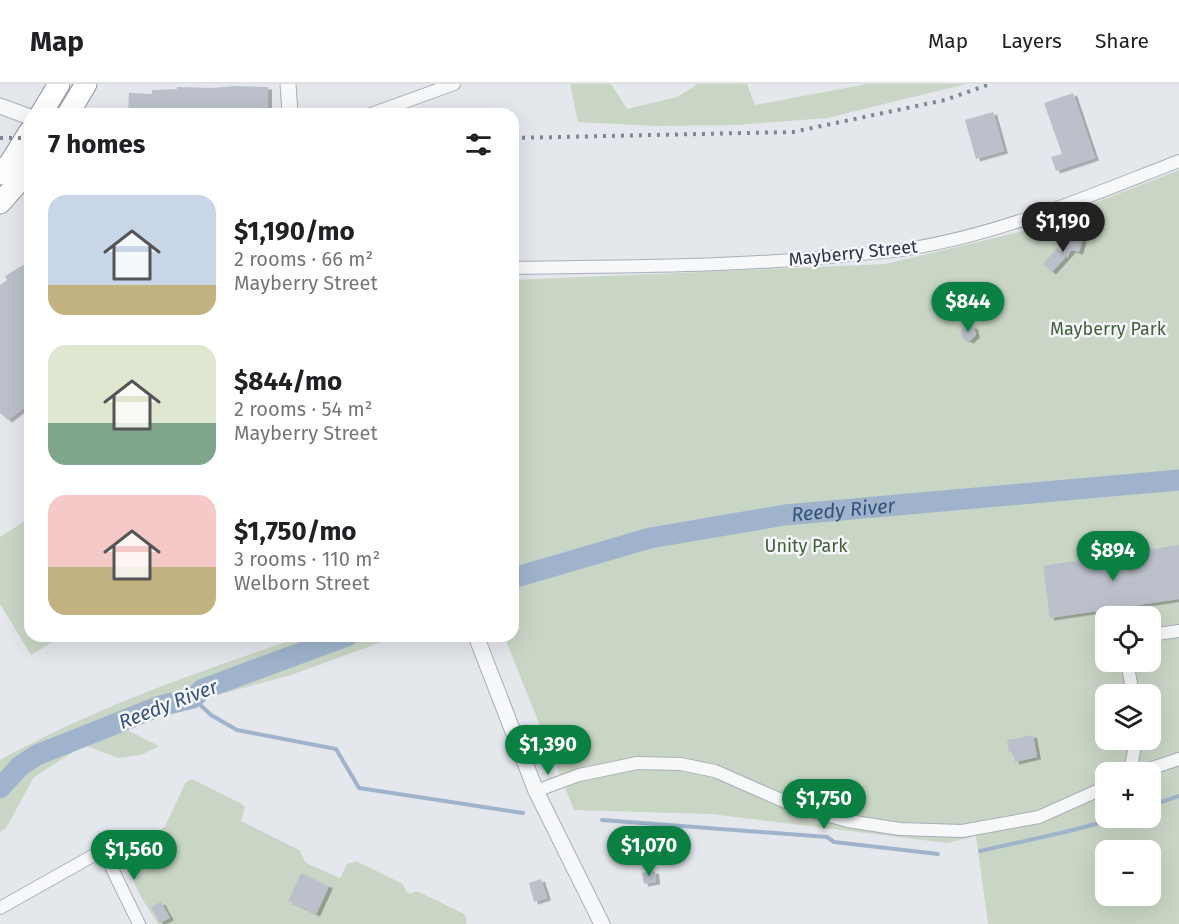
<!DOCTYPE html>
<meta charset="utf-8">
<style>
:root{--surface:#fff;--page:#f2f2f2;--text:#202124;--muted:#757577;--line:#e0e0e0;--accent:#0b8043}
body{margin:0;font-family:"Fira Sans",sans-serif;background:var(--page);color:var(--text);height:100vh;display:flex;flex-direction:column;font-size:22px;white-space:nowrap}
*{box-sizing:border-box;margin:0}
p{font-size:20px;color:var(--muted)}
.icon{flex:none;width:33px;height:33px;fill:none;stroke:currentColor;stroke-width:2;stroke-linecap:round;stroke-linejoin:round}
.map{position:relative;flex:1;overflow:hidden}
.details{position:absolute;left:24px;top:24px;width:495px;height:534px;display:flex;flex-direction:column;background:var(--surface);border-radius:18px;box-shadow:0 6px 24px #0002}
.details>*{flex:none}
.controls{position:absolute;left:1095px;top:522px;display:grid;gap:12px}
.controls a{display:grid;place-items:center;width:66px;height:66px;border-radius:12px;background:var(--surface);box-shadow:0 6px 24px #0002;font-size:30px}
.price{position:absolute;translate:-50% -51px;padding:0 14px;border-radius:21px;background:var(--accent);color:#fff;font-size:20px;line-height:39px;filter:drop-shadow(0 2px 3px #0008)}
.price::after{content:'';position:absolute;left:50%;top:36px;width:18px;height:14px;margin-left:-9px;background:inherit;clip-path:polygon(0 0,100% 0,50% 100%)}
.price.active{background:#222;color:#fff}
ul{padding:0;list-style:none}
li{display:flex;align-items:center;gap:18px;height:150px;padding:0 24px}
li span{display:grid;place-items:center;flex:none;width:168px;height:120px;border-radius:18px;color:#555}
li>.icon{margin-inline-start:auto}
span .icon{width:72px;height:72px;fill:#fffc;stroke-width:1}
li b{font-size:26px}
h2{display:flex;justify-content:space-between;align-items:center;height:72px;padding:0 24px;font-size:26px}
header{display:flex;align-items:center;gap:36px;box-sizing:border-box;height:84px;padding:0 30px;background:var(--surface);border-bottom:2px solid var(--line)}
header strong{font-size:28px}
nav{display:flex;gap:33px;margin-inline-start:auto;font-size:21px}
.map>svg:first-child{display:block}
.green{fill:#c9d6c5;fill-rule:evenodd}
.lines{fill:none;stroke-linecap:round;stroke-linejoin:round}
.stream{stroke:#9fb4cc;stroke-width:4}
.river{stroke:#9fb4cc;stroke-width:21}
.building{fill:#bbc0ca;filter:url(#shadow)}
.minor-casing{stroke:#a9aeb7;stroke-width:14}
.tertiary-casing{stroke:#a9aeb7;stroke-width:17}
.trunk-casing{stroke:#8b94a3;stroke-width:23}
.minor{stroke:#f7f8fa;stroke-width:12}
.tertiary{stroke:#f7f8fa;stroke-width:15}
.trunk{stroke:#fff;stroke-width:21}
.rail{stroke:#7d8696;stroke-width:4;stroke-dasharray:3 6;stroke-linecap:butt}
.labels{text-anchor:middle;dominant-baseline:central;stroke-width:5;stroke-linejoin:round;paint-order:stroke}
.street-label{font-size:18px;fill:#2b3445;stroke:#f4f6f9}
.park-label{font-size:18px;fill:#3f6138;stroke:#f4f6f9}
.water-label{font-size:20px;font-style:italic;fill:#34527a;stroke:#f4f6f9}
</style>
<header>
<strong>Map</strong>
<nav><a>Map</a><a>Layers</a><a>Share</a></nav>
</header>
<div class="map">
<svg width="1179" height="840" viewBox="0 0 1179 840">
<defs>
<filter id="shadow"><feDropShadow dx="4" dy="2.5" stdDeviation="0" flood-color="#0004"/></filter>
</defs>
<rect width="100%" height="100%" fill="#e4e7ec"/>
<g class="green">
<polygon points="570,0 611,0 627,25 677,13 698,0 747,0 755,21 867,0 966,0 827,34 737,41 657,42 578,38"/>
<path d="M1179 86V840H988L976 752 947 759 711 730 574 726 504 552H513V196L886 180 1023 147ZM1106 532H1150V578H1106ZM1106 610H1150V656H1106ZM1106 688H1150V734H1106ZM1106 766H1150V812H1106Z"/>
<polygon points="30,434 30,552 62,552 31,571 0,520 0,453"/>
<path d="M304 552H398L291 591 176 622 127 646 159 662 141 671 118 674 84 661 34 693 6 744 0 748V676C96 623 200 587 304 552Z"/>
<path d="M192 695 240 719 245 723 241 737 299 766 306 779 340 794 347 780 356 777 403 800 406 807 410 810 417 807 464 830 467 837 466 840H158C150 826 134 806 133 791L151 757 165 742 186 698ZM301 789 329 802 316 830 288 817Z"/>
</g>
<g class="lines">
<g class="stream">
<polyline points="193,614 211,631 237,646 336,665 359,704 523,729"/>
<polyline points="1150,722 1179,712"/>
<polyline points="602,736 827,753 834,758 938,770"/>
<polyline points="980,767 1065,748 1118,734"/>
</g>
<g class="river">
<path id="s1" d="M513 494 650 454 785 431 1179 396"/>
<polyline points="0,704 20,682 37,671 160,622 193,614 203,605 347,552"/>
</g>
</g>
<g class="building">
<polygon points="236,2 268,3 268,28 128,30 129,9 152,10 152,6 177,5 177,3 212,4"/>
<polygon points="1073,9 1095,74 1056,87 1051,73 1062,70 1044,19"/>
<polygon points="993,28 1004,67 976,75 965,36"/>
<polygon points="1069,152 1083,155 1079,168 1072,166 1052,188 1043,180 1057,164 1064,171"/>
<polygon points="30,177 30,319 8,336 0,329 0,201 7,196 5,192"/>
<polygon points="966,240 974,243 976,251 970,257 962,254 961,246"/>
<polygon points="1179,461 1179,515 1050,534 1043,482"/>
<polygon points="1033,651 1037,673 1015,678 1013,668 1009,669 1007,656"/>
<polygon points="655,787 656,798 644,800 642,789"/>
<polygon points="301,789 329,802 316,830 288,817"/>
<polygon points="541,795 547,814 534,818 529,799"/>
<polygon points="161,818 170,834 160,839 151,823"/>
</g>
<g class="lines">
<defs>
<g id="minor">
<polyline points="371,30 454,0"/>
<path d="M513 184C625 182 737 183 849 171 868 169 888 168 907 165 1002 150 1091 111 1179 77"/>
<polyline points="1150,551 1179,547"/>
<polyline points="1127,578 1133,610"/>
<polyline points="1130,688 1136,656"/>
<polyline points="1140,688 1179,675"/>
<polyline points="536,707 579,691 637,679 681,680 715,687 797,723 848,737 900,745 962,747 1039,733 1106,703"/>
<polyline points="0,824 103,766 139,840"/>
</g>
<g id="tertiary">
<polyline points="288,0 290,30"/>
<polyline points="0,22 30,33"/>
<polyline points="476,552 536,707 602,840"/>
</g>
<g id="trunk">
<polyline points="41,30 59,0"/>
<polyline points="68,30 86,0"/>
<polyline points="0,90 10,79 30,47"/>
<polyline points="0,119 30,85"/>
</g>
</defs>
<use href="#minor" class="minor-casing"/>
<use href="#tertiary" class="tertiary-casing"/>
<use href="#trunk" class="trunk-casing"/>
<use href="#minor" class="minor"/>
<use href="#tertiary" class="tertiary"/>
<use href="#trunk" class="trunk"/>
<g class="rail">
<polyline points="0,54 30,54"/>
<polyline points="513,54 793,48 945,16 990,0"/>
</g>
</g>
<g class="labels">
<g class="street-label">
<text transform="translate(853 169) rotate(-6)">Mayberry Street</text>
</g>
<g class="park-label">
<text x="1108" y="245">Mayberry Park</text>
<text x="806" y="462">Unity Park</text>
</g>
<g class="water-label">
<text stroke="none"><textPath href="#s1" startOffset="338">Reedy River</textPath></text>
<text transform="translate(168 620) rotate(-21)">Reedy River</text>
</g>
</g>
</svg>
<div class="controls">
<a><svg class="icon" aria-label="locate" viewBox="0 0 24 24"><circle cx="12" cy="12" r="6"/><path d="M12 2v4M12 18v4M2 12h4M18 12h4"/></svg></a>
<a><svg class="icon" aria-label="layers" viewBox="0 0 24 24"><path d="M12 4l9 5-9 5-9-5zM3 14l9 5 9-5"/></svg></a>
<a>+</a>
<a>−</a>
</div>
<b class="price active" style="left:1063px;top:169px">$1,190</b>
<b class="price" style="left:968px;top:249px">$844</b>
<b class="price" style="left:1113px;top:498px">$894</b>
<b class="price" style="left:548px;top:692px">$1,390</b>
<b class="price" style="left:824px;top:746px">$1,750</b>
<b class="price" style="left:649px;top:793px">$1,070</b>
<b class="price" style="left:134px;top:797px">$1,560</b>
<section class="details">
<h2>7 homes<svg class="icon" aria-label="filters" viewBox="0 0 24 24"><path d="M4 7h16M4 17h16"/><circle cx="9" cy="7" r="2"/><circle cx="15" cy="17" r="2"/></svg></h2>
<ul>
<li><span style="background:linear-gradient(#c9d6e8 75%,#c2b280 0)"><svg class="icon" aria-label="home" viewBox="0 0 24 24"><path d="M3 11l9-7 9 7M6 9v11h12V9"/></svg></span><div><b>$1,190/mo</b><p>2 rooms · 66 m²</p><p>Mayberry Street</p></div></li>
<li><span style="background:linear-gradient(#dfe7d0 65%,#7fa58c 0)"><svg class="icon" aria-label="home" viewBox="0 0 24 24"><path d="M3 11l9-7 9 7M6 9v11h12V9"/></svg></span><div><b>$844/mo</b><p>2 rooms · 54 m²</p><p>Mayberry Street</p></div></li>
<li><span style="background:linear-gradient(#f6c9c9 60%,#c2b280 0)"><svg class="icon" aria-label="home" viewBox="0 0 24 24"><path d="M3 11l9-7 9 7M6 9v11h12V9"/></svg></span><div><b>$1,750/mo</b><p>3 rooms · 110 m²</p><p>Welborn Street</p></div></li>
</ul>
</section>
</div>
